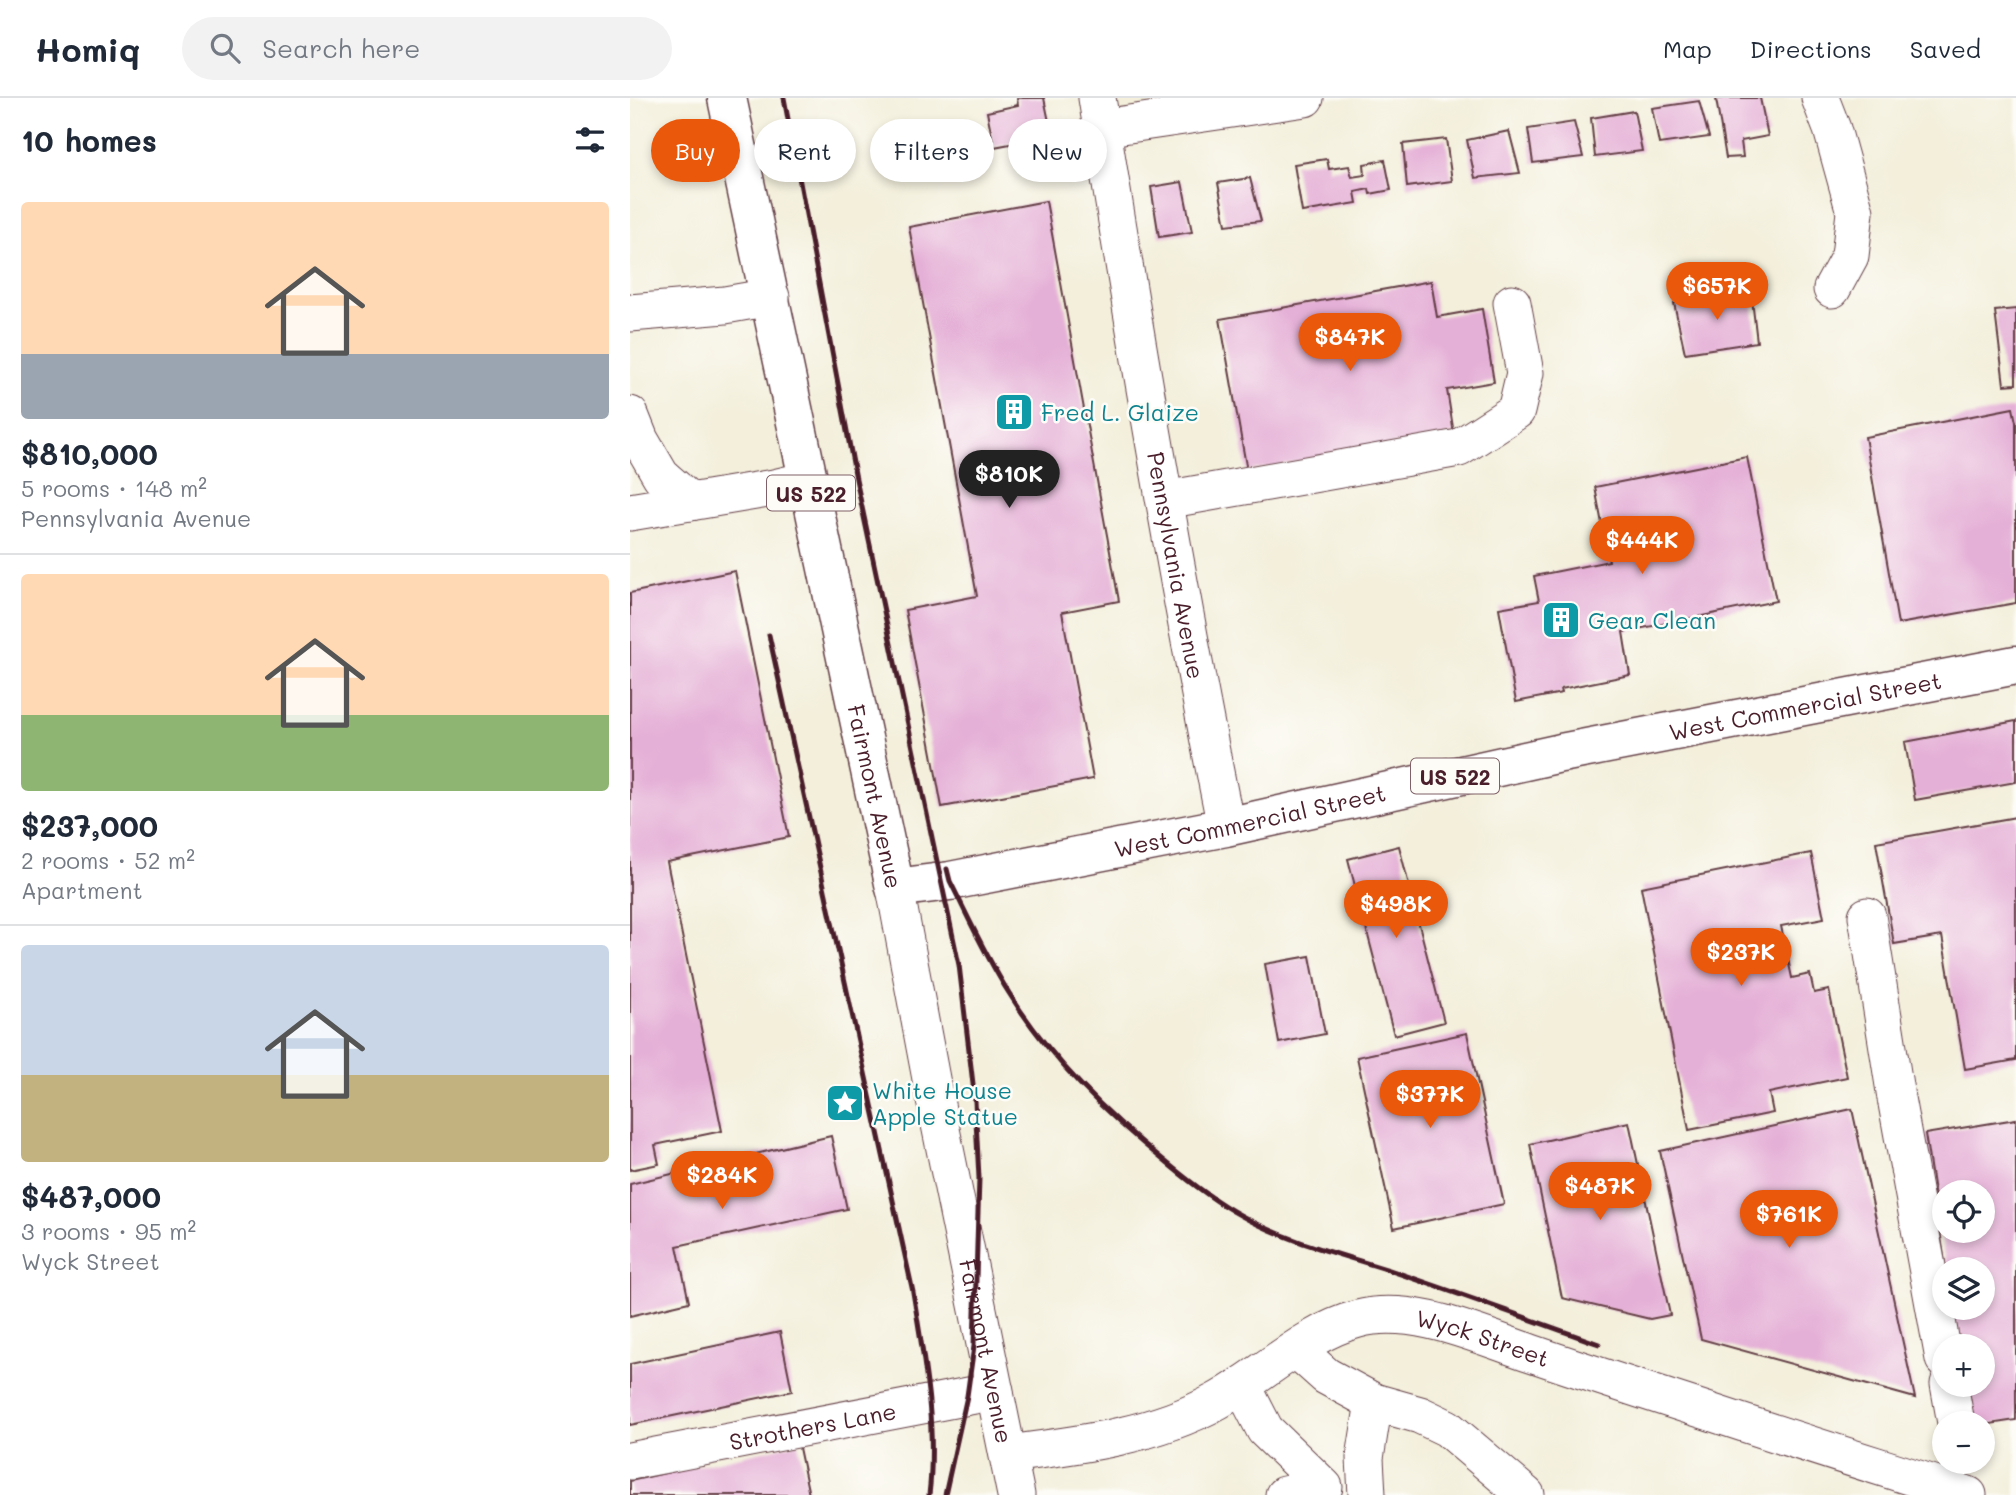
<!DOCTYPE html>
<meta charset="utf-8">
<style>
:root{--surface:#fff;--page:#f2f2f3;--text:#1f2937;--muted:#747a83;--line:#e0e1e3;--accent:#ea580c}
body{margin:0;font-family:Mali,sans-serif;background:var(--page);color:var(--text);height:100vh;display:flex;flex-direction:column;font-size:26px;white-space:nowrap}
*{box-sizing:border-box;margin:0}
p{font-size:23px;color:var(--muted)}
.icon{flex:none;width:38px;height:38px;fill:none;stroke:currentColor;stroke-width:2;stroke-linecap:round;stroke-linejoin:round}
.map{position:relative;flex:1;overflow:hidden}
.side{display:flex;flex-direction:column;background:var(--surface);width:630px}
.side>*{flex:none}
.top-card{position:absolute;left:21px;top:21px;width:665px;height:63px;display:flex;gap:14px}
.buttons{position:absolute;left:1302px;top:1082px;display:grid;gap:14px}
.buttons a{display:grid;place-items:center;width:63px;height:63px;border-radius:50%;background:var(--surface);box-shadow:0 4px 10px #0003;font-size:35px}
.price{position:absolute;translate:-50% -60px;padding:0 16px;border-radius:24px;background:var(--accent);color:#fff;font-size:23px;line-height:46px;filter:drop-shadow(0 2px 4px #0008)}
.price::after{content:'';position:absolute;left:50%;top:42px;width:21px;height:16px;margin-left:-10px;background:inherit;clip-path:polygon(0 0,100% 0,50% 100%)}
.price.active{background:#222;color:#fff}
ul{padding:0;list-style:none}
li{display:grid;align-content:center;gap:14px;height:371px;padding:0 21px}
li+li{border-top:2px solid var(--line)}
li span{display:grid;place-items:center;height:217px;border-radius:7px;color:#555}
li>.icon{margin-inline-start:auto}
span .icon{width:126px;height:126px;fill:#fffc;stroke-width:1}
li b{font-size:30px}
h2{display:flex;justify-content:space-between;align-items:center;height:84px;padding:0 21px;font-size:30px}
.pill{padding:0 24px;border-radius:32px;background:var(--surface);box-shadow:0 4px 10px #0003;font-size:24px;line-height:63px}
.pill.active{background:var(--accent);color:#fff}
header{display:flex;align-items:center;gap:42px;box-sizing:border-box;height:98px;padding:0 35px;background:var(--surface);border-bottom:2px solid var(--line)}
header strong{font-size:33px}
nav{display:flex;gap:38px;margin-inline-start:auto;font-size:24px}
.search{width:490px;height:63px;background:var(--page);display:flex;align-items:center;gap:18px;box-sizing:border-box;padding:0 24px;border-radius:38px;color:var(--muted);font-size:26px}
main{display:flex;flex:1;min-height:0}
.map>svg:first-child{display:block}
.building{fill:#e5b0d7;fill-rule:evenodd}
.lines{fill:none;stroke-linecap:round;stroke-linejoin:round}
.minor-casing{stroke:#633e45;stroke-width:39}
.major-casing{stroke:#633e45;stroke-width:41}
.minor{stroke:#fff;stroke-width:37}
.major{stroke:#fff;stroke-width:38}
.rail{stroke:#4a1f2b;stroke-width:5}
.labels{text-anchor:middle;dominant-baseline:central;stroke-width:5;stroke-linejoin:round;paint-order:stroke}
.shield{fill:#fdfcf7;stroke:#806168;stroke-width:2}
.shield-label{font-size:21px;font-weight:bold;fill:#4a1f2b}
.culture-label{font-size:23px;fill:#0d838f;stroke:#fdfcf7;text-anchor:start}
.street-label{font-size:23px;fill:#4a1f2b;stroke:#fdfcf7}
</style>
<header>
<strong>Homiq</strong>
<div class="search"><svg class="icon" aria-label="search" viewBox="0 0 24 24"><circle cx="10" cy="10" r="6"/><path d="M15 15l6 6"/></svg>Search here</div>
<nav><a>Map</a><a>Directions</a><a>Saved</a></nav>
</header>
<main>
<section class="side">
<h2>10 homes<svg class="icon" aria-label="filters" viewBox="0 0 24 24"><path d="M4 7h16M4 17h16"/><circle cx="9" cy="7" r="2"/><circle cx="15" cy="17" r="2"/></svg></h2>
<ul>
<li><span style="background:linear-gradient(#ffd9b3 70%,#9aa5b1 0)"><svg class="icon" aria-label="home" viewBox="0 0 24 24"><path d="M3 11l9-7 9 7M6 9v11h12V9"/></svg></span><div><b>$810,000</b><p>5 rooms · 148 m²</p><p>Pennsylvania Avenue</p></div></li>
<li><span style="background:linear-gradient(#ffd9b3 65%,#8fb573 0)"><svg class="icon" aria-label="home" viewBox="0 0 24 24"><path d="M3 11l9-7 9 7M6 9v11h12V9"/></svg></span><div><b>$237,000</b><p>2 rooms · 52 m²</p><p>Apartment</p></div></li>
<li><span style="background:linear-gradient(#c9d6e8 60%,#c2b280 0)"><svg class="icon" aria-label="home" viewBox="0 0 24 24"><path d="M3 11l9-7 9 7M6 9v11h12V9"/></svg></span><div><b>$487,000</b><p>3 rooms · 95 m²</p><p>Wyck Street</p></div></li>
</ul>
</section>
<div class="map">
<svg width="1386" height="1397" viewBox="0 0 1386 1397">
<rect width="100%" height="100%" fill="#fdfcf7"/>
<filter id="ink" filterUnits="userSpaceOnUse"><feTurbulence type="fractalNoise" baseFrequency=".0143" numOctaves="2"/><feDisplacementMap in="SourceGraphic" scale="14" xChannelSelector="R" yChannelSelector="G"/><feConvolveMatrix kernelMatrix="1 2 1 2 8 2 1 2 1" color-interpolation-filters="sRGB"/></filter>
<filter id="wash" filterUnits="userSpaceOnUse"><feTurbulence type="fractalNoise" baseFrequency=".00686" numOctaves="4" result="noise"/><feDisplacementMap in="SourceGraphic" scale="28" xChannelSelector="R" yChannelSelector="G"/><feGaussianBlur stdDeviation="1.57" result="paint"/><feColorMatrix in="noise" values="0 0 0 0 0 0 0 0 0 0 0 0 0 0 0 0 0 1.4 0 .05"/><feComposite in="paint" operator="in"/></filter>
<g filter="url(#wash)">
<rect width="100%" height="100%" fill="#f3efdb"/>
<g id="blocks">
<g class="building">
<polygon points="387,0 414,0 422,38 364,49 357,14 388,7"/>
<polygon points="1094,0 1130,0 1138,38 1111,43 1113,59 1096,60 1086,1"/>
<polygon points="1069,3 1079,39 1029,46 1022,10"/>
<polygon points="1004,13 1012,53 965,59 961,20"/>
<polygon points="944,24 953,59 903,65 898,31"/>
<polygon points="879,33 890,75 845,80 837,42"/>
<polygon points="816,41 822,83 777,89 773,46"/>
<polygon points="697,61 699,71 719,68 722,79 735,77 734,66 755,62 761,92 740,96 739,91 725,94 727,105 672,114 664,66"/>
<polygon points="620,80 631,123 596,127 588,85"/>
<polygon points="552,84 562,134 529,139 521,89"/>
<polygon points="416,103 489,503 432,514 463,681 312,709 275,512 347,498 279,129"/>
<polygon points="801,183 807,219 852,211 864,284 817,292 824,336 617,373 590,221"/>
<polygon points="1121,193 1127,244 1055,255 1044,205"/>
<polygon points="1386,211 1386,286 1374,287 1365,213"/>
<polygon points="1383,310 1386,324 1386,505 1268,526 1235,339"/>
<polygon points="1117,359 1146,503 993,534 1000,577 931,591 932,595 886,604 869,510 909,503 904,478 979,463 965,389"/>
<polygon points="105,473 159,739 37,764 92,1033 25,1047 29,1066 0,1072 0,495"/>
<polygon points="1386,623 1386,684 1285,702 1275,644"/>
<polygon points="1386,719 1386,962 1335,971 1312,838 1264,846 1246,744"/>
<polygon points="769,748 814,924 764,937 718,761"/>
<polygon points="1181,755 1194,820 1151,828 1162,880 1180,876 1184,895 1199,892 1217,979 1139,995 1143,1015 1059,1032 1011,789"/>
<polygon points="680,858 695,936 649,945 635,866"/>
<polygon points="837,935 874,1106 764,1130 727,959"/>
<polygon points="1222,1011 1285,1300 1071,1241 1030,1053"/>
<path d="M1386 1021V1322L1353 1327V1325H1340L1334 1286H1353V1248H1328L1322 1209H1353V1171H1316L1295 1036ZM1314 1094H1353V1132H1314Z"/>
<polygon points="999,1024 1040,1217 1020,1221 932,1200 900,1046"/>
<polygon points="201,1038 217,1111 47,1148 59,1204 0,1218 0,1086"/>
<polygon points="150,1234 162,1293 0,1327 0,1266"/>
<polygon points="168,1345 179,1397 0,1397 0,1383"/>
</g>
</g>
</g>
<g filter="url(#ink)">
<use href="#blocks" fill-opacity="0" stroke="#633e45" stroke-width="2"/>
<g class="lines">
<defs>
<g id="minor">
<path id="s1" d="M467 0C506 244 547 487 596 729"/>
<polyline points="1190,0 1202,31 1225,114 1220,158 1202,191"/>
<polyline points="472,30 675,0"/>
<polyline points="0,215 95,207 141,199"/>
<polyline points="0,317 10,342 31,378 61,404"/>
<polyline points="535,402 829,350 886,313 895,275 882,205"/>
<polyline points="0,414 144,390 178,382"/>
<path id="s2" d="M265 790 305 1002 386 1397"/>
<polyline points="1237,818 1266,1000 1314,1261"/>
<polyline points="667,1252 696,1278 744,1304 790,1317 817,1330 896,1397"/>
<polyline points="1319,1286 1326,1325"/>
<polyline points="612,1287 635,1332 694,1389 654,1397"/>
<path id="s3" d="M378 1356C448 1347 524 1338 587 1303 632 1278 677 1234 728 1221 782 1206 850 1238 901 1255 959 1275 1018 1294 1077 1313 1164 1342 1251 1369 1338 1397"/>
<path id="s4" d="M0 1363 365 1293"/>
<polyline points="737,1397 735,1360 744,1304"/>
</g>
<g id="major">
<path id="s5" d="M97 0 265 790 320 783 596 729 931 655 1386 567"/>
</g>
</defs>
<use href="#minor" class="minor-casing"/>
<use href="#major" class="major-casing"/>
<use href="#minor" class="minor"/>
<use href="#major" class="major"/>
<g class="rail">
<polyline points="154,0 226,381 329,867 345,1003 349,1080 344,1248 337,1298 315,1397"/>
<path d="M139 537 283 1194C294 1261 307 1329 299 1397"/>
<path d="M317 771 320 783C339 821 356 859 379 895 421 962 476 1016 537 1065 560 1084 584 1103 610 1117 656 1143 709 1156 759 1172 830 1196 899 1221 969 1246"/>
</g>
</g>
</g>
<defs>
<symbol id="building-square" viewBox="-11 -11 22 22"><rect x="-9" y="-9" width="18" height="18" rx="4" fill="#0f9aa8" stroke="#fdfcf7"/><path d="M-4-6H4V6H1V3H-1V6H-4ZM-2.5-4.3h1.7v1.8h-1.7ZM.8-4.3h1.7v1.8H.8ZM-2.5-1h1.7V.8h-1.7ZM.8-1h1.7V.8H.8Z" fill="#fff"/></symbol>
<symbol id="sight-square" viewBox="-11 -11 22 22"><rect x="-9" y="-9" width="18" height="18" rx="4" fill="#0f9aa8" stroke="#fdfcf7"/><path d="M0-6L1.8-2.2L6-1.7L2.9 1.2L3.7 5.4L0 3.3L-3.7 5.4L-2.9 1.2L-6-1.7L-1.8-2.2Z" fill="#fff"/></symbol>
</defs>
<g fill-rule="evenodd">
<use href="#building-square" x="362" y="292" width="44" height="44"/>
<use href="#building-square" x="909" y="500" width="44" height="44"/>
<use href="#sight-square" x="193" y="983" width="44" height="44"/>
</g>
<g class="labels">
<g class="shield">
<rect x="137" y="377.5" width="88" height="35" rx="5"/>
<rect x="781" y="660.5" width="88" height="35" rx="5"/>
</g>
<g class="shield-label">
<text x="181" y="395">US 522</text>
<text x="825" y="678">US 522</text>
</g>
<g class="culture-label">
<text x="411" y="314">Fred L. Glaize</text>
<text x="958" y="522">Gear Clean</text>
<text x="242" y="992">White House<tspan x="242" dy="26">Apple Statue</tspan></text>
</g>
<g class="street-label">
<text stroke="none"><textPath href="#s1" startOffset="474">Pennsylvania Avenue</textPath></text>
<text stroke="none"><textPath href="#s5" startOffset="1736">West Commercial Street</textPath></text>
<text stroke="none"><textPath href="#s5" startOffset="714">Fairmont Avenue</textPath></text>
<text stroke="none"><textPath href="#s5" startOffset="1169">West Commercial Street</textPath></text>
<text stroke="none"><textPath href="#s3" startOffset="509">Wyck Street</textPath></text>
<text stroke="none"><textPath href="#s2" startOffset="472">Fairmont Avenue</textPath></text>
<text stroke="none"><textPath href="#s4" startOffset="186">Strothers Lane</textPath></text>
</g>
</g>
</svg>
<div class="buttons">
<a><svg class="icon" aria-label="locate" viewBox="0 0 24 24"><circle cx="12" cy="12" r="6"/><path d="M12 2v4M12 18v4M2 12h4M18 12h4"/></svg></a>
<a><svg class="icon" aria-label="layers" viewBox="0 0 24 24"><path d="M12 4l9 5-9 5-9-5zM3 14l9 5 9-5"/></svg></a>
<a>+</a>
<a>−</a>
</div>
<b class="price" style="left:1087px;top:224px">$657K</b>
<b class="price" style="left:720px;top:275px">$847K</b>
<b class="price active" style="left:379px;top:412px">$810K</b>
<b class="price" style="left:1012px;top:478px">$444K</b>
<b class="price" style="left:766px;top:842px">$498K</b>
<b class="price" style="left:1111px;top:890px">$237K</b>
<b class="price" style="left:800px;top:1032px">$377K</b>
<b class="price" style="left:92px;top:1113px">$284K</b>
<b class="price" style="left:970px;top:1124px">$487K</b>
<b class="price" style="left:1159px;top:1152px">$761K</b>
<div class="top-card">
<a class="pill active">Buy</a>
<a class="pill">Rent</a>
<a class="pill">Filters</a>
<a class="pill">New</a>
</div>
</div>
</main>
